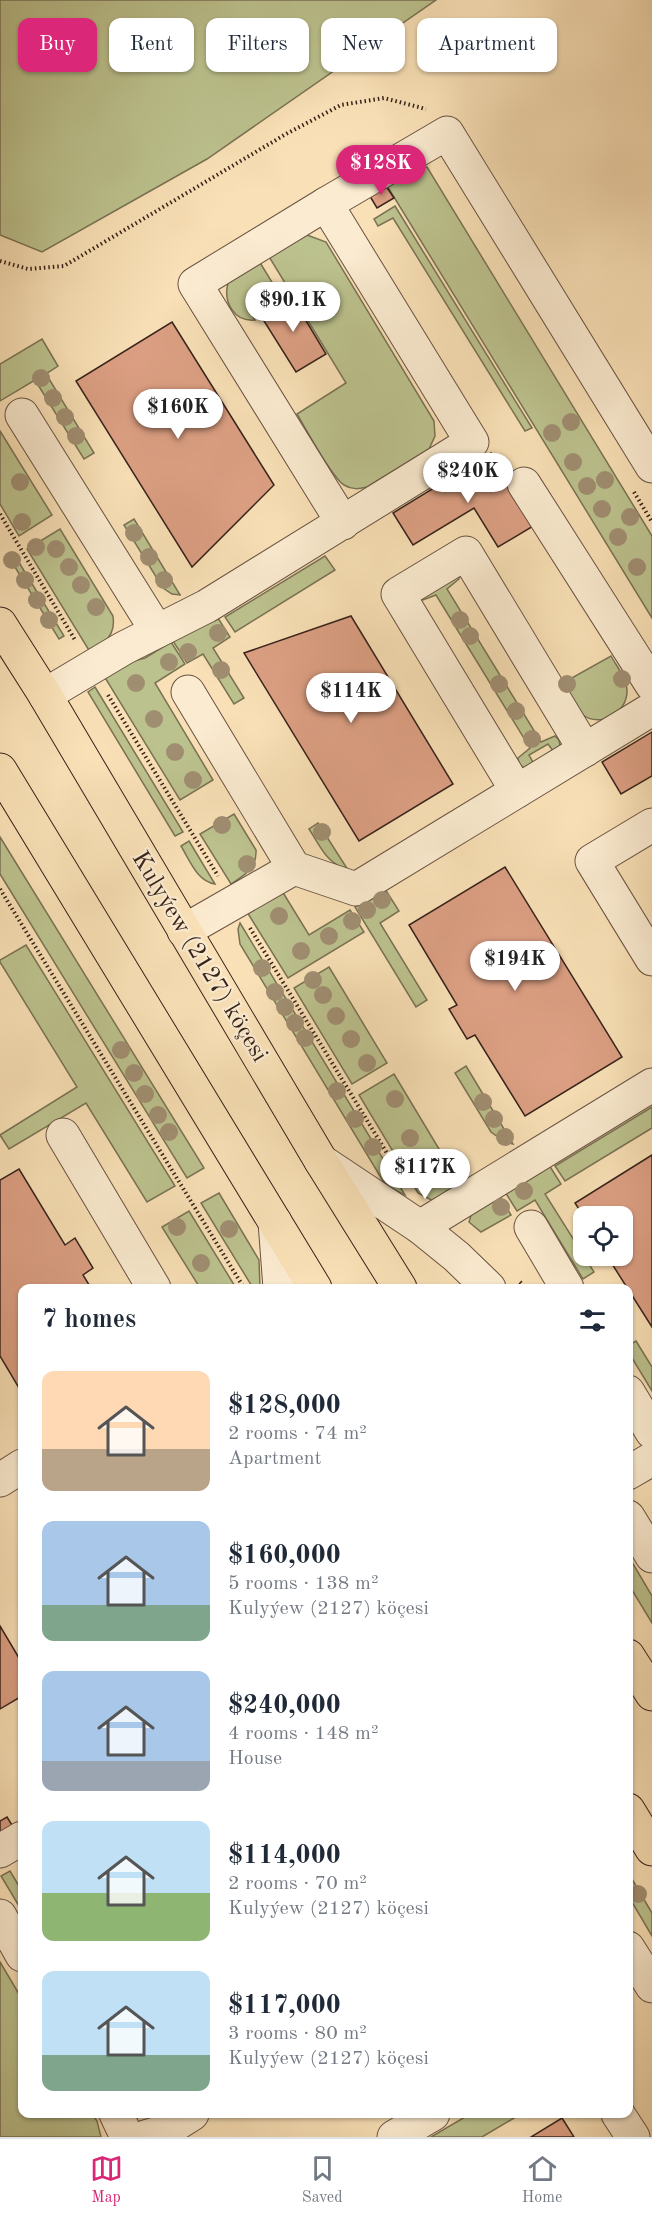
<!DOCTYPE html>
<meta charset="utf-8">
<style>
:root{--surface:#fff;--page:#f6f6f7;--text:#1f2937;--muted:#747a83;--line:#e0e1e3;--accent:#db2777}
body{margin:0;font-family:"Old Standard TT",serif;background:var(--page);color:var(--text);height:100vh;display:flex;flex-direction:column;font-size:22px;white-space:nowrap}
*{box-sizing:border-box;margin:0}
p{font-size:20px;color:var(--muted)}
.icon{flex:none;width:33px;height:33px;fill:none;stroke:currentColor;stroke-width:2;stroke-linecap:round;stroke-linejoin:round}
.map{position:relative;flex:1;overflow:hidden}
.details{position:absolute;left:18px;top:1284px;width:615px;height:834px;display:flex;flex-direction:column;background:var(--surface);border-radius:12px;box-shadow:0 2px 4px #0004}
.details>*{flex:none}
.hud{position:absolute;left:18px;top:18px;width:616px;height:54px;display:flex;gap:12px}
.fabs{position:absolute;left:573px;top:1206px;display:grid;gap:12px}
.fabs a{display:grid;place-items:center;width:60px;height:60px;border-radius:12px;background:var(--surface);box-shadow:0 2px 4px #0004;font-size:30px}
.price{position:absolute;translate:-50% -51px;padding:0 14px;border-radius:21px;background:#fff;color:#222;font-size:20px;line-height:39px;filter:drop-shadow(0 2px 3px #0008)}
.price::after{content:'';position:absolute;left:50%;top:36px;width:18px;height:14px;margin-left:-9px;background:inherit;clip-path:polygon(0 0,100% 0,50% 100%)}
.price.on{background:var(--accent);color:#fff}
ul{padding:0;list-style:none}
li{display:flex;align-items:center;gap:18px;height:150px;padding:0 24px}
li span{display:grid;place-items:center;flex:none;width:168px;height:120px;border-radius:12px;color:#555}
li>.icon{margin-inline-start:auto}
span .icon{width:72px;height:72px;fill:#fffc;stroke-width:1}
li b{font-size:26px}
h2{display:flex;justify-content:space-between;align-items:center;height:72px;padding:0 24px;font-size:26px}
.chip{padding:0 21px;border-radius:12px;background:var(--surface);box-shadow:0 2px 4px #0004;font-size:21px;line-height:54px}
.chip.on{background:var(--accent);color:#fff}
.tabs{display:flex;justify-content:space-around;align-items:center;height:84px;border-top:2px solid var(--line);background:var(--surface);font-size:16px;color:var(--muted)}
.tabs a{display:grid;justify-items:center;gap:3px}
.tabs .on{color:var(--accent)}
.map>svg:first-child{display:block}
.green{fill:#bcc28e;stroke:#7a7254;stroke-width:1.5}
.building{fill:#dc9f83;stroke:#37231b;stroke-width:1.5}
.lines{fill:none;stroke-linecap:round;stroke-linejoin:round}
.minor-casing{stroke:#685242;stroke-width:35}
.highway-casing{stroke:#37231b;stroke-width:35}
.path{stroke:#37231b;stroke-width:4;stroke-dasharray:1.5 3;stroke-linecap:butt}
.minor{stroke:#fbebd0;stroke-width:33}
.highway{stroke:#f9e0b6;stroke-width:33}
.tree{fill:#a08e71}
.labels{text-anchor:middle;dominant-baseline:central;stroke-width:4.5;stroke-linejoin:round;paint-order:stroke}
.street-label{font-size:24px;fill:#37231b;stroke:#fbebd0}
</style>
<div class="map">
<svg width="652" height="2137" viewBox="0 0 652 2137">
<rect width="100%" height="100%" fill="#f9e0b6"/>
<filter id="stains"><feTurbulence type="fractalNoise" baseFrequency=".00333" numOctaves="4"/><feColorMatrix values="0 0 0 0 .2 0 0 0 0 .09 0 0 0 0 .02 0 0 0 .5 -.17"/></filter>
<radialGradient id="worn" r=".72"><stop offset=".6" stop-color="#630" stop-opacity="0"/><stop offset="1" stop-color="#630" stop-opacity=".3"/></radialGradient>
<g class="green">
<polygon points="0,0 436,0 207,159 42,252 0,235"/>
<polygon points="418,167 427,167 652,536 652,618 386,184"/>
<polygon points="395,206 532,428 525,431 393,218 378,226 374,219"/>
<path d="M307 235 326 242 434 421 435 436 429 449 367 487C359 489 352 490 344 485 332 478 306 429 297 414L346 383 268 255Z"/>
<path d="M259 261 281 297 252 315 255 320C234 322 223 302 228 283Z"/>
<polygon points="42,339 58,366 46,374 94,453 84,459 35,380 0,401 0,364"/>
<polygon points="0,431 52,515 19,536 0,504"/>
<polygon points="134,519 180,595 181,595 172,594 163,588 124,525"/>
<path d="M60 529 113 616C116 635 105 643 90 652L27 549Z"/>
<polygon points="15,556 64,636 59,639 10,559"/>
<polygon points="325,556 335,570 235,632 225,617"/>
<polygon points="459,572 459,579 447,589 541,742 555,736 559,740 560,746 554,752 548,744 529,755 534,764 524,768 519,764 518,758 530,748 436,595 423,600 418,596"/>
<polygon points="216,615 230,637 213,648 244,698 234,704 203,654 187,663 173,641"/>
<polygon points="171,642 185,664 155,683 213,780 180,800 104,676 126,663 145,658"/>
<path d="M611 656C617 667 627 679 627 691 627 713 601 728 583 715 574 709 567 694 561 684Z"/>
<polygon points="95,687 183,832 175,836 88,692"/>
<path d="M234 814 256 850C257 868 245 875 231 884L200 834Z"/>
<path d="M318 823 348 870C326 863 321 847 309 829Z"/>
<polygon points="0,837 204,1168 187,1178 0,874"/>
<path d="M189 841 215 884C197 881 190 861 181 846Z"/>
<polygon points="385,889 399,911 380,923 427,1000 416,1007 355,907"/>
<polygon points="282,891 309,935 350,910 364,932 288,978 247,912"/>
<polygon points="240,923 405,1195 389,1187 383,1181 240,944 238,929"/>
<polygon points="26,945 175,1186 147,1202 86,1103 9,1149 0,1135 77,1087 0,962 0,960"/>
<polygon points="329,967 387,1063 352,1084 294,988"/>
<polygon points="466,1066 513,1144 505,1142 491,1132 455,1073"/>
<polygon points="394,1074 463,1189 435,1202 418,1193 359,1095"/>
<polygon points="652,1107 652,1128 565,1181 555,1166"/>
<polygon points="549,1165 561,1184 545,1194 594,1272 583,1279 535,1200 517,1211 505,1192"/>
<polygon points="219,1193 259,1260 260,1288 253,1288 201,1203"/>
<polygon points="499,1195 511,1215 481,1232 469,1222 472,1212"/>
<polygon points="189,1211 236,1288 200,1288 162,1227"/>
<polygon points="636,1341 652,1367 652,1391 629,1353 629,1345"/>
<polygon points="629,1557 652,1596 652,1623 629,1585"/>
<polygon points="10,1871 22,1891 22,1911 1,1876"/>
<polygon points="629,1874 652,1913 652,1936 629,1897"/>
<polygon points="0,1962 22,1999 22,2114 92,2114 97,2121 101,2137 0,2137"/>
<polygon points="470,2114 521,2114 482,2137 431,2137"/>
</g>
<g class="building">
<polygon points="384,183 394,198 377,208 368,193"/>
<polygon points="290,294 326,354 296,372 259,313"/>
<polygon points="172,322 274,485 192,567 76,381"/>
<polygon points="491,453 535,525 498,547 474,508 413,545 393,513"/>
<polygon points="351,616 453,784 359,841 244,653"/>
<polygon points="652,732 652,776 621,794 602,762"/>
<polygon points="505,867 622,1057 525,1116 475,1035 467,1039 449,1009 457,1005 409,925"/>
<polygon points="652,1155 652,1327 607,1256 622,1256 622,1216 584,1217 575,1203"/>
<polygon points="19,1169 65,1245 75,1238 93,1268 83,1275 91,1288 22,1288 22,1393 0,1356 0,1180"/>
<polygon points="0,1626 22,1663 22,1696 0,1709"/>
<polygon points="7,1817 15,1830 0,1839 0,1821"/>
<polygon points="562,2118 574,2137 531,2137"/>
</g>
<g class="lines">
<defs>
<g id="minor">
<polyline points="326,204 447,133 652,466"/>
<polyline points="22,415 157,631"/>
<polyline points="524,484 652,685"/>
<polyline points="188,692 294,868"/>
<polyline points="45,695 124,648 207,606 472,442 326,204 195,284 343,523"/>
<polyline points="517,791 398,594 466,553 585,750"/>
<polyline points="652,825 592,861 652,959"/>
<polyline points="184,931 294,868 356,889 652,709"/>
<polyline points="63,1135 154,1288"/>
<polyline points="321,1161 420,1227 457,1257 489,1288"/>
<polyline points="275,1222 280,1288"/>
<polyline points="420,1227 652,1085"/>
<polyline points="531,1227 567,1288"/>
<polyline points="628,1392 652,1432"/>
<polyline points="628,1473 652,1459"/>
<polyline points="0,1480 22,1466"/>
<polyline points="628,1517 652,1556"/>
<polyline points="0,1851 22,1838"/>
<polyline points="0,1916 22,1955"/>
<polyline points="628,1948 652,1986"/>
<polyline points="116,2114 127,2137"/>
<polyline points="618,2114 633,2137"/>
<polyline points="145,2137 165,2131 192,2114"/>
<polyline points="394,2137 433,2114"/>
</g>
<g id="highway">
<polyline points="0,624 45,695 321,1161 400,1288"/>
<polyline points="0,770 315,1288"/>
<polyline points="628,1656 652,1694"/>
<polyline points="628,1810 652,1849"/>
</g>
</defs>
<use href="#minor" class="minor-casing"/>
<use href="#highway" class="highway-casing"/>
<g class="path">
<polyline points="0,261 28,269 64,266 286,134 341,105 384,98 426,109"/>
<polyline points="634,492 652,522"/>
<polyline points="0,514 75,640"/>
<polyline points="108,695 218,876"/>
<polyline points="0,889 244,1288"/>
<polyline points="250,928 399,1173"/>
<polyline points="520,1282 526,1288"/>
</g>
<use href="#minor" class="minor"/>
<use href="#highway" class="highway"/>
</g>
<g class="tree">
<circle cx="41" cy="378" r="9"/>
<circle cx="53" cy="398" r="9"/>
<circle cx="65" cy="417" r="9"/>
<circle cx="571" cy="422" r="9"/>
<circle cx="552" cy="433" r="9"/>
<circle cx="76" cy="436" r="9"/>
<circle cx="573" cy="462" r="9"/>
<circle cx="605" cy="480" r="9"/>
<circle cx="20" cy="482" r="9"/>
<circle cx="587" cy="486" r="9"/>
<circle cx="602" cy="509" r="9"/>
<circle cx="630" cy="517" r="9"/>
<circle cx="22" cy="522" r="9"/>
<circle cx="134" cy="533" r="9"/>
<circle cx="618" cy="537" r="9"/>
<circle cx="36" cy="547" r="9"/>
<circle cx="56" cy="549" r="9"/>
<circle cx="149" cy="557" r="9"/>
<circle cx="12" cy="560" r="9"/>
<circle cx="69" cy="567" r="9"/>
<circle cx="637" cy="567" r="9"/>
<circle cx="25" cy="580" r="9"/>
<circle cx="164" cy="580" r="9"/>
<circle cx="81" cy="585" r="9"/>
<circle cx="37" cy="600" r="9"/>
<circle cx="96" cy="607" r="9"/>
<circle cx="49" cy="620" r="9"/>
<circle cx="460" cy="620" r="9"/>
<circle cx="218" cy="633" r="9"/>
<circle cx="470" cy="636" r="9"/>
<circle cx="188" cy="652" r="9"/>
<circle cx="169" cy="662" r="9"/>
<circle cx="221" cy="670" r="9"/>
<circle cx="622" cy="679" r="9"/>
<circle cx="136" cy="683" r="9"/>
<circle cx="499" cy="684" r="9"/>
<circle cx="567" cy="684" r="9"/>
<circle cx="516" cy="711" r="9"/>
<circle cx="154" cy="719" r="9"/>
<circle cx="532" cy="739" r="9"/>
<circle cx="175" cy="752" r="9"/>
<circle cx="193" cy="780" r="9"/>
<circle cx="222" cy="825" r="9"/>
<circle cx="322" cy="832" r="9"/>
<circle cx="247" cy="864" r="9"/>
<circle cx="382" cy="900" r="9"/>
<circle cx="367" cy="910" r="9"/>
<circle cx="279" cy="916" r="9"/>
<circle cx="352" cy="921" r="9"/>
<circle cx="329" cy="936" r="9"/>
<circle cx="301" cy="951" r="9"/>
<circle cx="262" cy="968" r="9"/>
<circle cx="313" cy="980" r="9"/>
<circle cx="275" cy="992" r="9"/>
<circle cx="323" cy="995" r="9"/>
<circle cx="285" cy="1007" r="9"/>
<circle cx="336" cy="1016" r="9"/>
<circle cx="295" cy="1023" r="9"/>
<circle cx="305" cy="1038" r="9"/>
<circle cx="351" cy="1039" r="9"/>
<circle cx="121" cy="1050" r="9"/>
<circle cx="367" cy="1063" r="9"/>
<circle cx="134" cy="1073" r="9"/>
<circle cx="337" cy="1091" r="9"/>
<circle cx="145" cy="1094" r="9"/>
<circle cx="395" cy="1099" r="9"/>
<circle cx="483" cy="1102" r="9"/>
<circle cx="158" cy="1115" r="9"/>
<circle cx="355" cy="1119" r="9"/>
<circle cx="494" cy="1119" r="9"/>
<circle cx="169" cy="1132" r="9"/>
<circle cx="505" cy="1137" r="9"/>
<circle cx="410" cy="1138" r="9"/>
<circle cx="373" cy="1147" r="9"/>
<circle cx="426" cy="1161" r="9"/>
<circle cx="524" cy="1191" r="9"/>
<circle cx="501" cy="1207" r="9"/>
<circle cx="177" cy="1227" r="9"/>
<circle cx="229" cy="1229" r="9"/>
<circle cx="201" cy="1263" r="9"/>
<circle cx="638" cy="1894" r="9"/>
</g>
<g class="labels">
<g class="street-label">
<text transform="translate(199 957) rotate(59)">Kulyýew (2127) köçesi</text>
</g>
</g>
<rect width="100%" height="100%" filter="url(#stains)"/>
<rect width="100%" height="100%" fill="url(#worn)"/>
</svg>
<div class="fabs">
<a><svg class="icon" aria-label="locate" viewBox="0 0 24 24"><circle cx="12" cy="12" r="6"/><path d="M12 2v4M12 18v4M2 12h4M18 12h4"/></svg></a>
</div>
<b class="price on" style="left:381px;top:196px">$128K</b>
<b class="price" style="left:293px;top:333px">$90.1K</b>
<b class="price" style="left:178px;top:440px">$160K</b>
<b class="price" style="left:468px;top:504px">$240K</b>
<b class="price" style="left:351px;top:724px">$114K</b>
<b class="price" style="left:515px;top:992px">$194K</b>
<b class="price" style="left:425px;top:1200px">$117K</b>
<div class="hud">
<a class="chip on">Buy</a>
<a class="chip">Rent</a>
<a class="chip">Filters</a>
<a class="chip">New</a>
<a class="chip">Apartment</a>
</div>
<section class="details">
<h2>7 homes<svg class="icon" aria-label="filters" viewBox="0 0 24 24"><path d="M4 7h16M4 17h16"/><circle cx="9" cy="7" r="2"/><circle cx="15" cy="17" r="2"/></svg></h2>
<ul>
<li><span style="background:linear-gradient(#ffd9b3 65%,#b9a48a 0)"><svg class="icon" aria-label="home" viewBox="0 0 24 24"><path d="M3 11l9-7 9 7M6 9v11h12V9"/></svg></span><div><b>$128,000</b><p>2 rooms · 74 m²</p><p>Apartment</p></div></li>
<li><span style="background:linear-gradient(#a9c7e8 70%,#7fa58c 0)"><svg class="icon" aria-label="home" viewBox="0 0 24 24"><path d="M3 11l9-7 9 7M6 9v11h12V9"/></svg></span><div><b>$160,000</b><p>5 rooms · 138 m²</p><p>Kulyýew (2127) köçesi</p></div></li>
<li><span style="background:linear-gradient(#a9c7e8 75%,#9aa5b1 0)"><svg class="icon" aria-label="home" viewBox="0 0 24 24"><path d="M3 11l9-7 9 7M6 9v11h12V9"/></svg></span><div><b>$240,000</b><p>4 rooms · 148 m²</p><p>House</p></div></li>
<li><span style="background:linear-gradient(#bfe0f5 60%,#8fb573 0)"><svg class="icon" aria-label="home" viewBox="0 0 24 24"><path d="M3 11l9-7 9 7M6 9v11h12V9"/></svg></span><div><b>$114,000</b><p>2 rooms · 70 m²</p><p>Kulyýew (2127) köçesi</p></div></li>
<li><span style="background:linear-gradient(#bfe0f5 70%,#7fa58c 0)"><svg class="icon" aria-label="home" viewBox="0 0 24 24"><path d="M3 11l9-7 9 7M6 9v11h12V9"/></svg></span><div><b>$117,000</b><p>3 rooms · 80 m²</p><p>Kulyýew (2127) köçesi</p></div></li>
</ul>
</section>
</div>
<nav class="tabs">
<a class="on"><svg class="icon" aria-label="map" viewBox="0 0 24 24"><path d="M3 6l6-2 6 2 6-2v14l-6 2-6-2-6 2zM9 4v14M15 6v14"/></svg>Map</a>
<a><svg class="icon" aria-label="saved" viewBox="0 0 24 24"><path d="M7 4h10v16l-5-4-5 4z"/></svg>Saved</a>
<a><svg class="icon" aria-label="home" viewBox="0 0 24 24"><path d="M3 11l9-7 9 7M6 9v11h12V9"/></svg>Home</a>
</nav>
